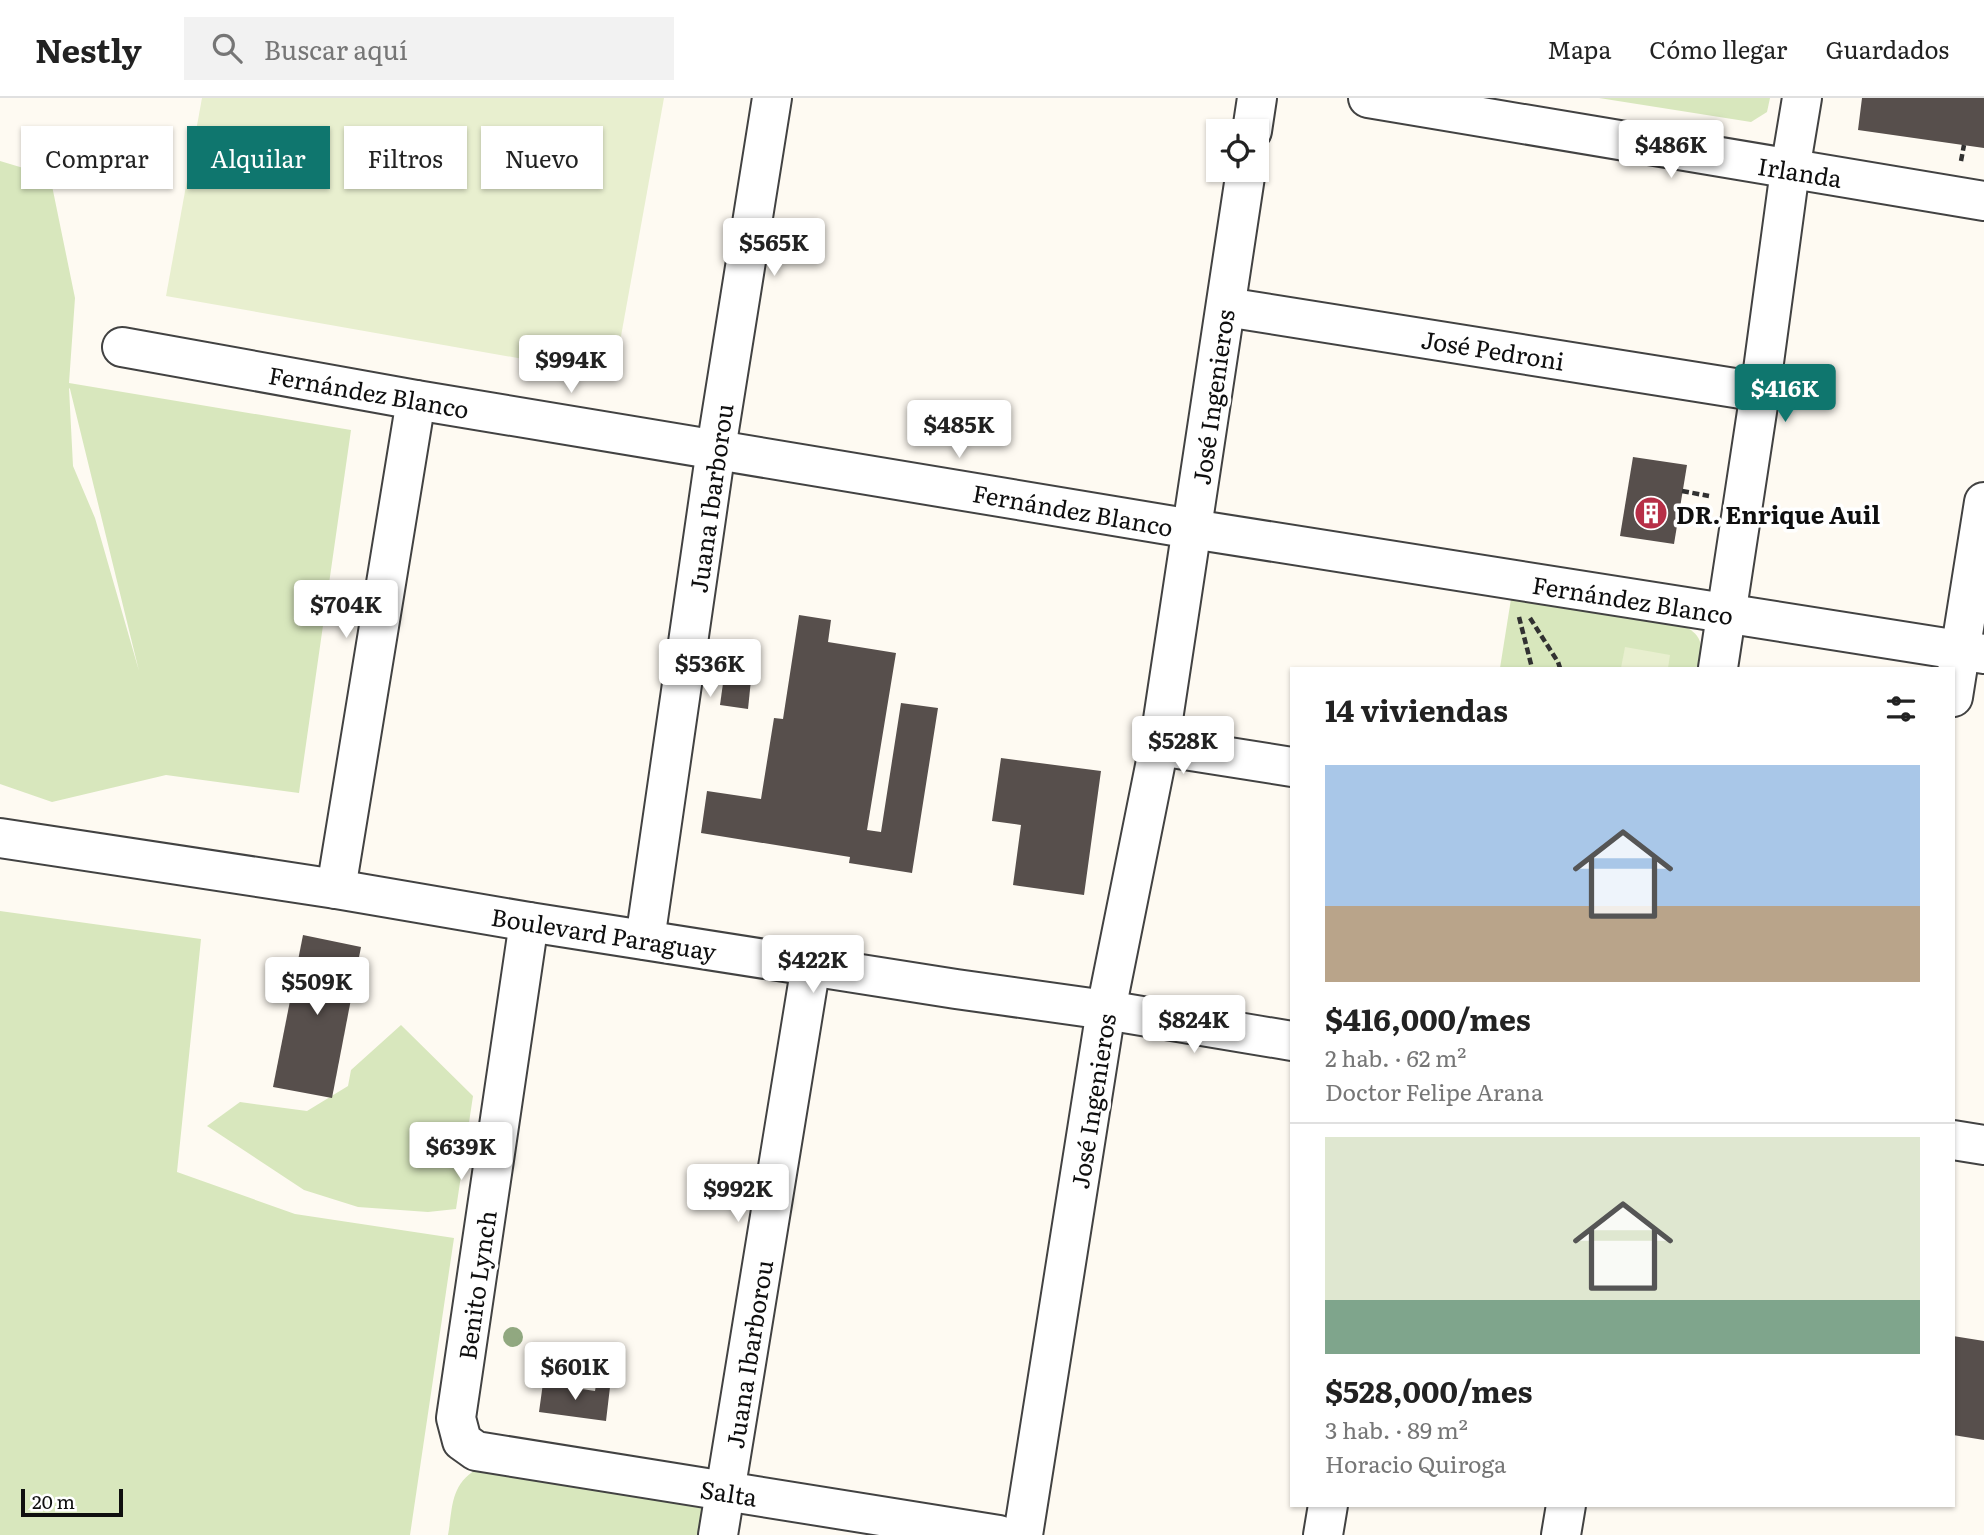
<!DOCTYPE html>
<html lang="es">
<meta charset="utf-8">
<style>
:root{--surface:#fff;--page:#f2f2f2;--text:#222;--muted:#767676;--line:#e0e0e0;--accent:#0f766e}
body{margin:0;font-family:Literata,serif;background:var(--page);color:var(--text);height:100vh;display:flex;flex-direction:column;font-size:26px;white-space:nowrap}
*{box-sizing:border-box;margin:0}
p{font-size:23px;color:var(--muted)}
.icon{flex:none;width:38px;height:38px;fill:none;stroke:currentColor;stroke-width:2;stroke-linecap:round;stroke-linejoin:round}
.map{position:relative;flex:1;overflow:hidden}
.side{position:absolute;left:1290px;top:569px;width:665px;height:840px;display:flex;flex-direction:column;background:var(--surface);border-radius:0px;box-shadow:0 2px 5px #0004}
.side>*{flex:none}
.hud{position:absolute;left:21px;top:28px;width:665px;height:63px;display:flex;gap:14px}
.buttons{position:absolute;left:1206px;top:21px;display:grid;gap:14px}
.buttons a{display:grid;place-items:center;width:63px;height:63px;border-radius:0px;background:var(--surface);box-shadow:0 2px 5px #0004;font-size:35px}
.scale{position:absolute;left:21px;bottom:18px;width:102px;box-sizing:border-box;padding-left:7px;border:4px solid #0f0f0f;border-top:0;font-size:19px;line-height:24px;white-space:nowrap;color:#0f0f0f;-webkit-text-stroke:5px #fff;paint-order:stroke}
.price{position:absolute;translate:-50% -60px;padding:0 16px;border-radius:7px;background:#fff;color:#222;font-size:23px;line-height:46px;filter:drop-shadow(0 2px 4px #0008)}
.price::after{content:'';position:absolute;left:50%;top:42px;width:21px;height:16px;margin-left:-10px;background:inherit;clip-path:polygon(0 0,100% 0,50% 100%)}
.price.current{background:var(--accent);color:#fff}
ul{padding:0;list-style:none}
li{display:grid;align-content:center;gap:14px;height:371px;padding:0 35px}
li+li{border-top:2px solid var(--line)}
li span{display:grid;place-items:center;height:217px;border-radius:0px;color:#555}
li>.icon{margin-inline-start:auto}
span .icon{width:126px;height:126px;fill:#fffc;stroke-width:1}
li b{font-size:30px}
h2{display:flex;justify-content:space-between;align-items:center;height:84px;padding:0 35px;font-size:30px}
.pill{padding:0 24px;border-radius:0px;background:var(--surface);box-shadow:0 2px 5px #0004;font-size:24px;line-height:63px}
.pill.current{background:var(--accent);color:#fff}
header{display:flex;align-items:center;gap:42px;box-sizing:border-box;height:98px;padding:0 35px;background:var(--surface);border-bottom:2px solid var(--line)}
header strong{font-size:33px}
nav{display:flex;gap:38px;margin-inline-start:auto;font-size:24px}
.search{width:490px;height:63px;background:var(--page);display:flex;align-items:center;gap:18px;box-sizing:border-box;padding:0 24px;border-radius:0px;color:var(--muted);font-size:26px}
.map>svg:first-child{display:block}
.green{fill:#d8e7bd;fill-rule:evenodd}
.pitch{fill:#e8efcf}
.building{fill:#574f4c}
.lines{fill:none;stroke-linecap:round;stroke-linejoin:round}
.minor-casing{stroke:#424242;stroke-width:42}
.path{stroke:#313131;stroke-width:4.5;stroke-dasharray:7 3.5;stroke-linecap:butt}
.minor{stroke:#fff;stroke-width:38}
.tree{fill:#91a880}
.labels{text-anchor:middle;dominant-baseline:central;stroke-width:7;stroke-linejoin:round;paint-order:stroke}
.street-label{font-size:24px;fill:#0f0f0f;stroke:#fff}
.poi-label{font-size:24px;font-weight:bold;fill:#0f0f0f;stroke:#fff;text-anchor:start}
</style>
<header>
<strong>Nestly</strong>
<div class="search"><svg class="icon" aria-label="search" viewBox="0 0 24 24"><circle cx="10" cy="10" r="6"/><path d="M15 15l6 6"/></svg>Buscar aquí</div>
<nav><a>Mapa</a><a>Cómo llegar</a><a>Guardados</a></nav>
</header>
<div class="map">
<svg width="1984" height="1437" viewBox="0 0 1984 1437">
<rect width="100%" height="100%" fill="#fefaf2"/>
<g class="green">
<polygon points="1599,0 1770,0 1767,14 1751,24"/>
<path d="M0 63 50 78 75 200 69 285 351 332 299 695 166 677 52 704 0 686ZM69 290 70 291 139 573 95 420 73 368Z"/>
<path d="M1511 501 1677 525C1703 535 1703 546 1700 570H1500Z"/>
<polygon points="0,813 201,841 177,1074 295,1116 454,1140 410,1437 0,1437"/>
<polygon points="401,927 473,998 456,1111 428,1114 358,1109 304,1092 207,1028 240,1004 307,1013 348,988 351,972"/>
<path d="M477 1371 702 1406 716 1437H448C453 1409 450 1387 477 1371Z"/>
</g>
<g class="pitch">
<polygon points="202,0 664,0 614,277 166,198"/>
<polygon points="1625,549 1670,557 1668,570 1621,570"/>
</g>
<g class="building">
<polygon points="1862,0 1984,0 1984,50 1858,32"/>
<polygon points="1633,359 1687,367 1674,446 1620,438"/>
<polygon points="799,517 831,522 828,544 896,555 867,732 881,734 901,605 938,610 912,775 849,765 850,759 701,735 707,693 761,701 774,620 783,621"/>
<polygon points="724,578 751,582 748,611 720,607"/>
<polygon points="1001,660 1101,673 1084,797 1013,787 1021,727 992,723"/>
<polygon points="303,837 361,849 332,1000 273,989"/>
<polygon points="1953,1238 1984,1243 1984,1342 1953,1337"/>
<polygon points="543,1285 595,1293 596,1287 610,1289 606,1323 539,1314"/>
</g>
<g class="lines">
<defs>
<g id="minor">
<polyline points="1368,0 1984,103"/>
<polyline points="1252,33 1257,0"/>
<polyline points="1226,209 1760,294"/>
<polyline points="122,249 416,302 1192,431 1984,556"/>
<polyline points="1718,570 1760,294 1790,72 1802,0"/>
<polyline points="1953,599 1984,404"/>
<polyline points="1159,648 1292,669"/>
<polyline points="0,740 336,791 529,824 956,891 1106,912 1292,943"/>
<polyline points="336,791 416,302"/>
<polyline points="529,824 456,1320 462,1343 476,1353 999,1437"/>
<polyline points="645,842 716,351 772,0"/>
<polyline points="1953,1042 1984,1047"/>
<polyline points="718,1437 811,867"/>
<polyline points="1023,1437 1106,912 1159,648 1246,72"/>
<polyline points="1323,1437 1328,1407"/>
<polyline points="1561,1437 1566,1407"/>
</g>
</defs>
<use href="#minor" class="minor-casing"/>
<g class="path">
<polyline points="1961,63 1964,47"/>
<polyline points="1682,393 1709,398"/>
<polyline points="1519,519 1532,570"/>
<polyline points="1530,520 1558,564 1560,570"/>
</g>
<use href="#minor" class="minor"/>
</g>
<g class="tree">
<circle cx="513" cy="1239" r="10"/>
<circle cx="608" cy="1261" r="10"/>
</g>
<defs>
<symbol id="building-disc" viewBox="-11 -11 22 22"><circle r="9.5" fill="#b72f47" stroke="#fff"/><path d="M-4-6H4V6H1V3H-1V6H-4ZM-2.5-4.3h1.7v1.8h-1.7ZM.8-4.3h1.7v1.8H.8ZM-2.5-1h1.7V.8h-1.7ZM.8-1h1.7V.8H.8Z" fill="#fff"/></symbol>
</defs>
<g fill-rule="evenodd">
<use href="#building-disc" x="1632" y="396" width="38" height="38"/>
</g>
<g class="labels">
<g class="street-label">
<text transform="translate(1800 73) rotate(9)">Irlanda</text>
<text transform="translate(1493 251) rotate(9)">José Pedroni</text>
<text transform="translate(369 293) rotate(10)">Fernández Blanco</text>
<text transform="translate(1212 299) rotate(-82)">José Ingenieros</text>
<text transform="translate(710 400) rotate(-82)">Juana Ibarborou</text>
<text transform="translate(1073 411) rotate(10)">Fernández Blanco</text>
<text transform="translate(1633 501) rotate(9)">Fernández Blanco</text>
<text transform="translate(604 835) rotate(9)">Boulevard Paraguay</text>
<text transform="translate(1092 1003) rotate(-81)">José Ingenieros</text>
<text transform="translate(476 1187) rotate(-82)">Benito Lynch</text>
<text transform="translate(748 1256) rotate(-81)">Juana Ibarborou</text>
<text transform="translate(729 1394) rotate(9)">Salta</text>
</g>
<g class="poi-label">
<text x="1676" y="415">DR. Enrique Auil</text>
</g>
</g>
</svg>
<div class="buttons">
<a><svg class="icon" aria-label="locate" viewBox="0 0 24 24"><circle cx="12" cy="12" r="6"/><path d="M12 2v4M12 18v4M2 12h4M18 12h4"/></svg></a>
</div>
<div class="scale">20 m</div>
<b class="price" style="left:1671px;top:82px">$486K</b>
<b class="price" style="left:774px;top:180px">$565K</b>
<b class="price" style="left:571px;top:297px">$994K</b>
<b class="price current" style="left:1785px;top:326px">$416K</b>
<b class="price" style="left:959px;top:362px">$485K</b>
<b class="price" style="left:346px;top:542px">$704K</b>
<b class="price" style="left:710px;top:601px">$536K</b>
<b class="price" style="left:1183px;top:678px">$528K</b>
<b class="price" style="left:813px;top:897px">$422K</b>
<b class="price" style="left:317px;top:919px">$509K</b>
<b class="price" style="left:1194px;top:957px">$824K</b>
<b class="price" style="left:461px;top:1084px">$639K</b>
<b class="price" style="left:738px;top:1126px">$992K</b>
<b class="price" style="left:575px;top:1304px">$601K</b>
<div class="hud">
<a class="pill">Comprar</a>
<a class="pill current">Alquilar</a>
<a class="pill">Filtros</a>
<a class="pill">Nuevo</a>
</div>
<section class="side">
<h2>14 viviendas<svg class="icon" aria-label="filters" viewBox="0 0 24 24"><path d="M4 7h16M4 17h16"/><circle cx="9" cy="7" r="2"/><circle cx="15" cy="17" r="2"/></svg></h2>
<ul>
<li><span style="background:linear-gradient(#a9c7e8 65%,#b9a48a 0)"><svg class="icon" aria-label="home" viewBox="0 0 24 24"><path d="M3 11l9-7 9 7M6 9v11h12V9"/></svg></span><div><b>$416,000/mes</b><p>2 hab. · 62 m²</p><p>Doctor Felipe Arana</p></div></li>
<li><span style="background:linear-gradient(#dfe7d0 75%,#7fa58c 0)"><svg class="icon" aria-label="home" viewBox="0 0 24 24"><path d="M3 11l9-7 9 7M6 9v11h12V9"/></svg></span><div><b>$528,000/mes</b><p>3 hab. · 89 m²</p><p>Horacio Quiroga</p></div></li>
</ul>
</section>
</div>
